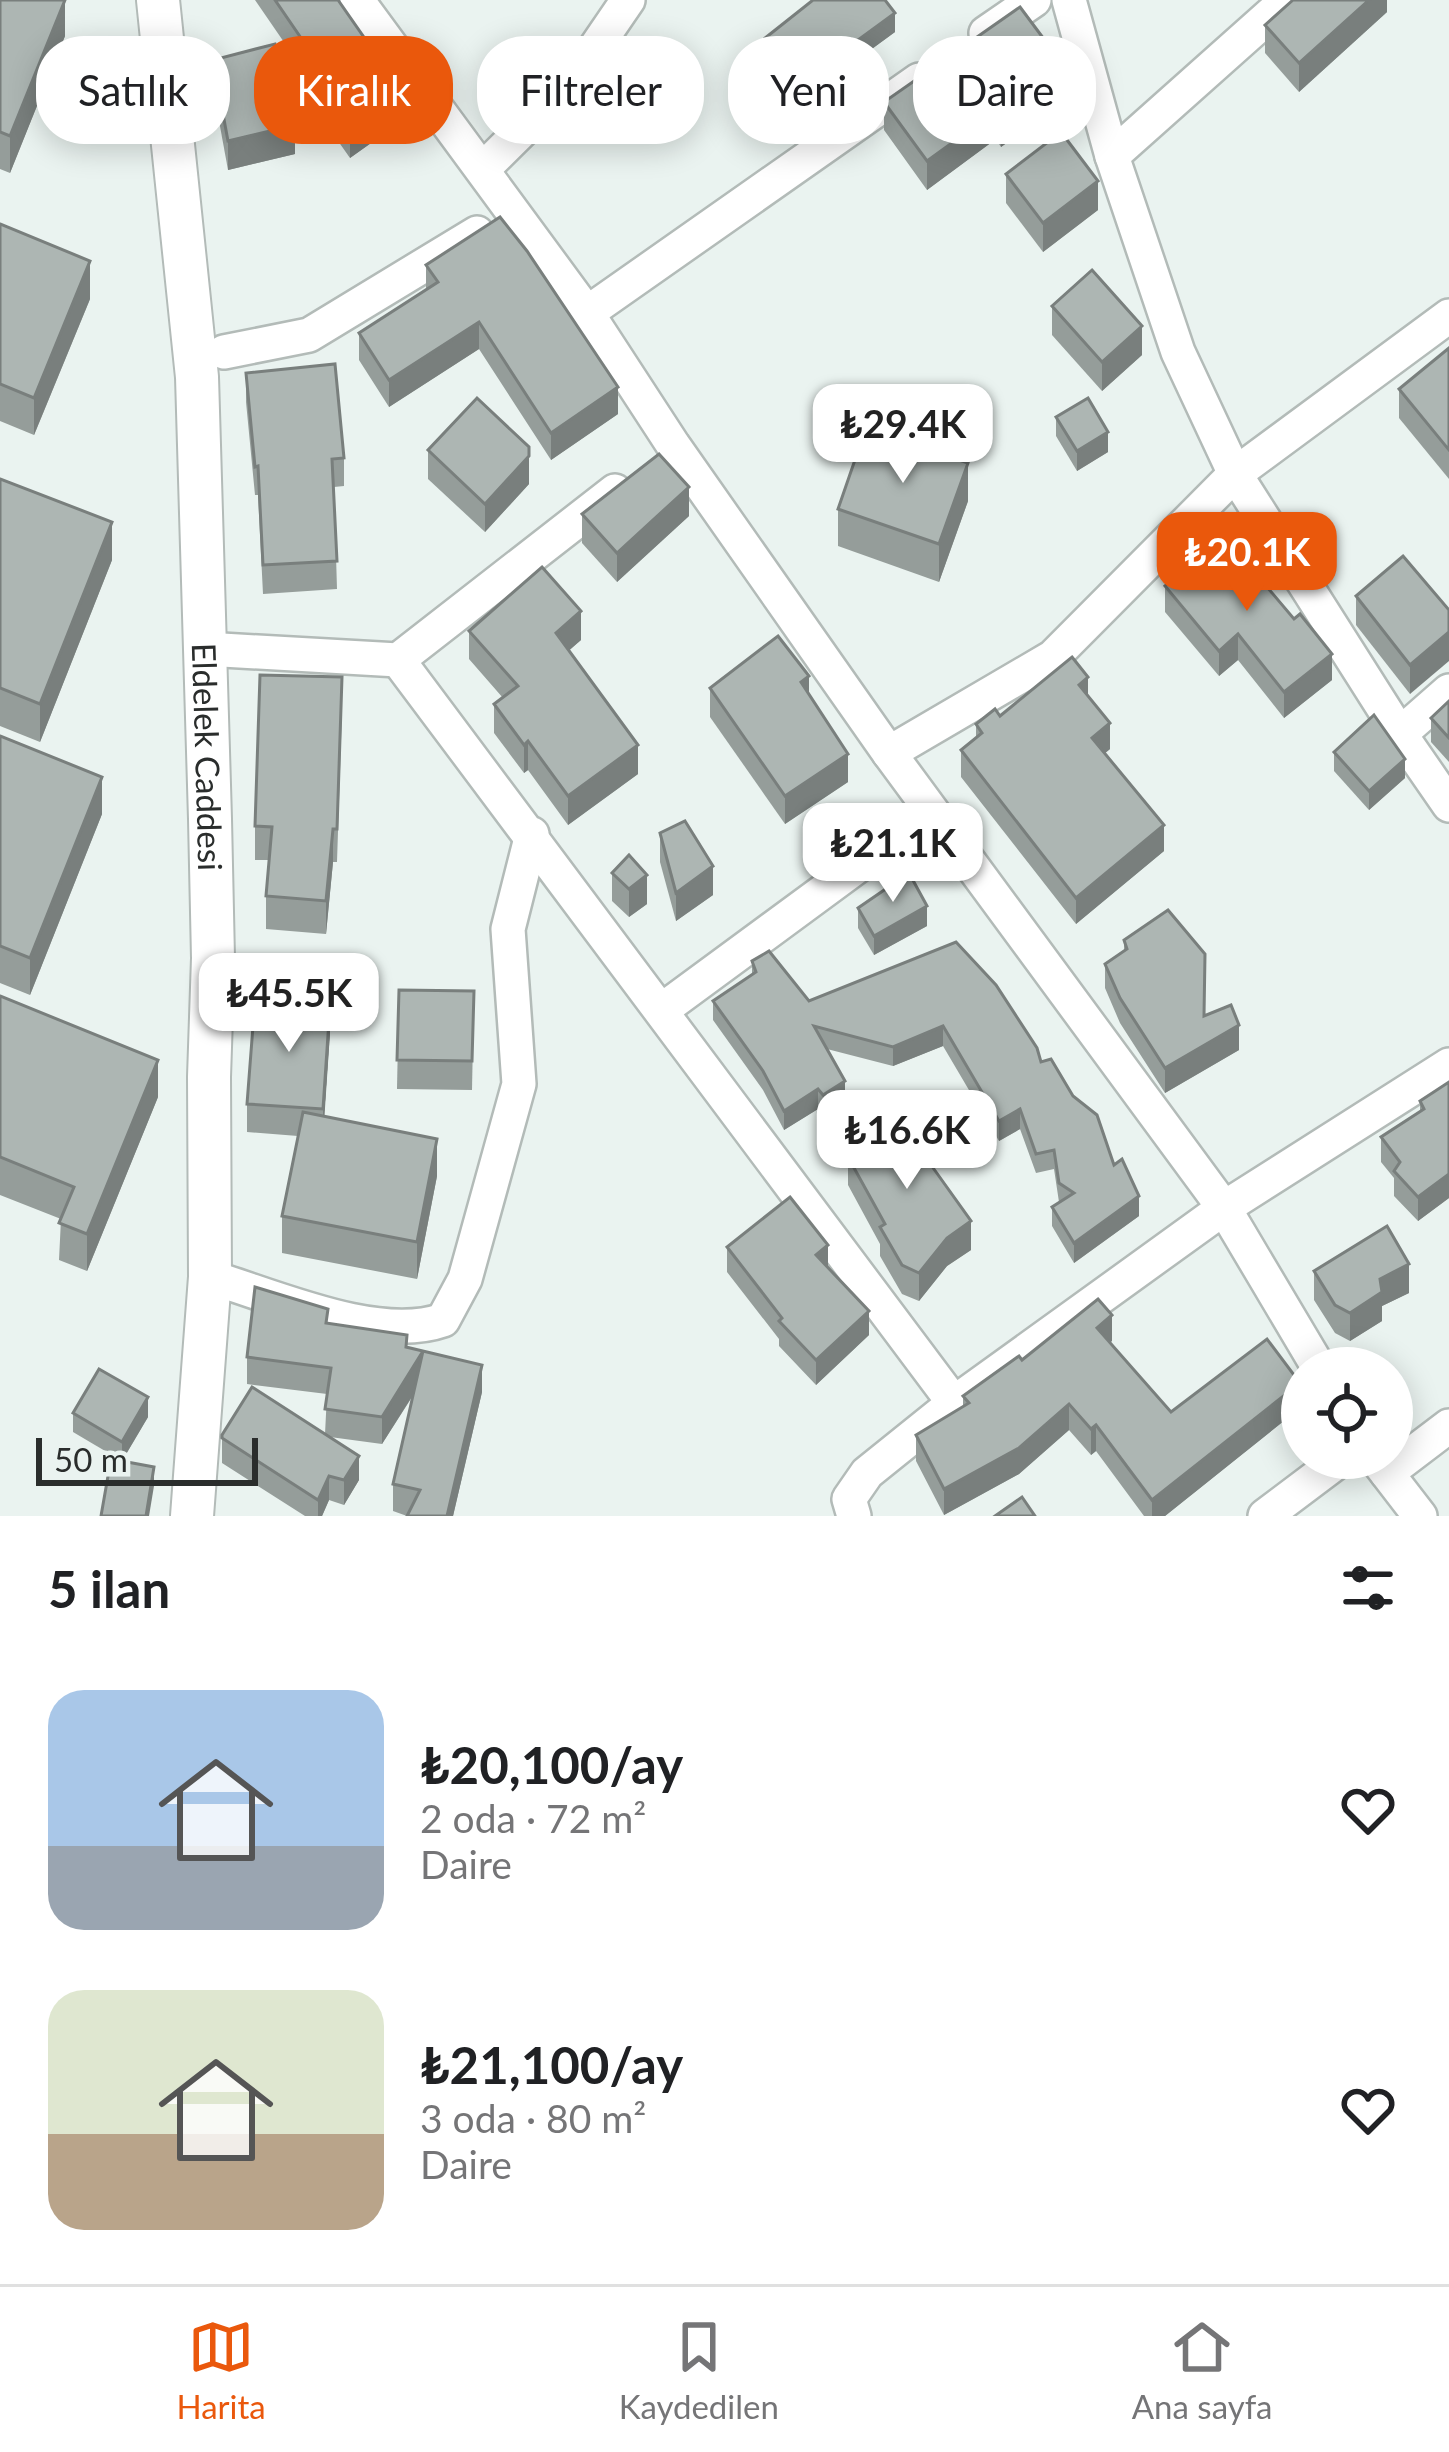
<!DOCTYPE html>
<html lang="tr">
<meta charset="utf-8">
<style>
:root{--surface:#fff;--page:#f2f2f2;--text:#202124;--muted:#757577;--line:#e0e0e0;--accent:#ea580c}
body{margin:0;font-family:Lato,sans-serif;background:var(--page);color:var(--text);height:100vh;display:flex;flex-direction:column;font-size:45px;white-space:nowrap}
*{box-sizing:border-box;margin:0}
p{font-size:39px;color:var(--muted)}
.icon{flex:none;width:66px;height:66px;fill:none;stroke:currentColor;stroke-width:2;stroke-linecap:round;stroke-linejoin:round}
.map{position:relative;height:1516px;overflow:hidden}
.sheet{display:flex;flex-direction:column;background:var(--surface);flex:1}
.sheet>*{flex:none}
.top-card{position:absolute;left:36px;top:36px;width:1377px;height:108px;display:flex;gap:24px}
.tools{position:absolute;left:1281px;top:1347px;display:grid;gap:24px}
.tools a{display:grid;place-items:center;width:132px;height:132px;border-radius:50%;background:var(--surface);box-shadow:0 6px 30px #0003;font-size:60px}
.scale{position:absolute;left:36px;bottom:30px;width:222px;box-sizing:border-box;padding-left:12px;border:6px solid #2a2d2c;border-top:0;font-size:33px;line-height:42px;white-space:nowrap;color:#2a2d2c;-webkit-text-stroke:9px #eaf3f0;paint-order:stroke}
.price{position:absolute;translate:-50% -102px;padding:0 27px;border-radius:24px;background:#fff;color:#222;font-size:39px;line-height:78px;filter:drop-shadow(0 3px 6px #0008)}
.price::after{content:'';position:absolute;left:50%;top:72px;width:36px;height:27px;margin-left:-18px;background:inherit;clip-path:polygon(0 0,100% 0,50% 100%)}
.price.current{background:var(--accent);color:#fff}
ul{padding:0;list-style:none}
li{display:flex;align-items:center;gap:36px;height:300px;padding:0 48px}
li span{display:grid;place-items:center;flex:none;width:336px;height:240px;border-radius:36px;color:#555}
li>.icon{margin-inline-start:auto}
span .icon{width:144px;height:144px;fill:#fffc;stroke-width:1}
li b{font-size:51px}
h2{display:flex;justify-content:space-between;align-items:center;height:144px;padding:0 48px;font-size:51px}
.pill{padding:0 42px;border-radius:48px;background:var(--surface);box-shadow:0 6px 30px #0003;font-size:42px;line-height:108px}
.pill.current{background:var(--accent);color:#fff}
.dock{display:flex;justify-content:space-around;align-items:center;height:168px;border-top:3px solid var(--line);background:var(--surface);font-size:33px;color:var(--muted)}
.dock a{display:grid;justify-items:center;gap:6px}
.dock .current{color:var(--accent)}
.map>svg:first-child{display:block}
.lines{fill:none;stroke-linecap:round;stroke-linejoin:round}
.minor-casing{stroke:#b3bbb8;stroke-width:38}
.tertiary-casing{stroke:#b3bbb8;stroke-width:46}
.minor{stroke:#fff;stroke-width:33}
.tertiary{stroke:#fff;stroke-width:42}
.wall{fill:#959d9a}
.shaded-wall{fill:#797f7d}
.building{fill:#adb6b3;stroke:#797f7d;stroke-width:3}
.labels{text-anchor:middle;dominant-baseline:central;stroke-width:12;stroke-linejoin:round;paint-order:stroke}
.street-label{font-size:33px;fill:#2a2d2c;stroke:#eaf3f0}
</style>
<div class="map">
<svg width="1449" height="1516" viewBox="0 0 1449 1516">
<rect width="100%" height="100%" fill="#eaf3f0"/>
<g class="lines">
<defs>
<g id="minor">
<polyline points="357,0 587,313 673,445 889,753 1224,1208 1319,1368"/>
<polyline points="1069,0 1112,156 1178,352 1235,474 1400,734 1449,805"/>
<polyline points="986,33 1034,0"/>
<polyline points="1112,156 1287,0"/>
<polyline points="483,169 574,79 628,0"/>
<polyline points="587,313 919,80"/>
<polyline points="224,352 309,335 477,233"/>
<polyline points="205,649 398,660 615,491"/>
<polyline points="398,660 954,1403"/>
<polyline points="1400,734 1449,691"/>
<polyline points="889,753 1053,657 1235,474 1449,316"/>
<polyline points="662,1010 931,812"/>
<path d="M210 1277C276 1297 378 1343 443 1320L465 1279 519 1084 508 929 532 834"/>
<polyline points="1376,1459 1420,1516"/>
<polyline points="1387,1473 1449,1426"/>
<polyline points="854,1516 849,1499 867,1473 954,1403 1224,1208 1449,1065"/>
<polyline points="1265,1516 1342,1458"/>
</g>
<g id="tertiary">
<path id="s1" d="M158 0 197 377 210 819 213 958 209 1077 210 1277 192 1516"/>
</g>
</defs>
<use href="#minor" class="minor-casing"/>
<use href="#tertiary" class="tertiary-casing"/>
<use href="#minor" class="minor"/>
<use href="#tertiary" class="tertiary"/>
</g>
<g class="wall">
<polygon points="0,0 65,36 10,173 0,169"/>
<polygon points="255,0 338,0 402,121 350,158 288,70 288,48"/>
<polygon points="811,0 885,0 895,32 854,62 851,59 778,115 745,73 745,54 811,2"/>
<polygon points="1387,0 1387,12 1299,92 1265,53 1265,25"/>
<polygon points="213,60 295,154 228,170 213,88"/>
<polygon points="1067,99 1001,147 996,139 927,190 884,130 884,102"/>
<polygon points="1006,174 1098,210 1043,252 1006,203"/>
<polygon points="0,224 90,299 34,435 0,421"/>
<polygon points="426,265 618,414 551,460 479,349 389,407 359,360 359,333 426,290"/>
<polygon points="1052,306 1142,355 1102,391 1052,335"/>
<polygon points="1449,348 1449,479 1399,418 1399,389"/>
<polygon points="246,373 344,458 344,486 334,487 337,589 263,594 258,495 255,495 246,402"/>
<polygon points="1056,417 1108,452 1077,471 1056,436"/>
<polygon points="428,450 529,484 485,532 428,479"/>
<polygon points="0,479 112,560 40,742 0,726"/>
<polygon points="968,501 939,582 838,546 838,509"/>
<polygon points="582,514 689,516 617,582 582,543"/>
<polygon points="1165,586 1332,680 1284,718 1238,660 1219,676 1165,612"/>
<polygon points="1356,596 1449,610 1410,694 1356,625"/>
<polygon points="469,631 581,640 569,650 638,774 568,825 528,770 524,773 494,733 494,704 503,698 469,659"/>
<polygon points="710,688 809,694 848,782 785,824 710,717"/>
<polygon points="1088,696 1110,749 1105,753 1164,851 1076,924 961,777 961,750 976,738 976,724 1000,716"/>
<polygon points="1449,701 1449,762 1431,742 1431,718"/>
<polygon points="342,710 337,862 333,862 326,934 266,929 266,896 269,860 255,860 255,826"/>
<polygon points="0,736 102,814 30,995 0,983"/>
<polygon points="1334,752 1405,778 1369,810 1334,771"/>
<polygon points="660,833 713,895 676,921 660,862"/>
<polygon points="612,873 647,904 629,917 612,901"/>
<polygon points="858,908 927,926 874,955 858,928"/>
<polygon points="1124,940 1204,1016 1239,1050 1165,1093 1120,1023 1105,988 1105,964 1124,950"/>
<polygon points="956,942 1114,1165 1139,1216 1074,1263 1052,1226 1052,1207 1059,1202 1054,1169 1036,1173 1020,1129 999,1141 943,1046 893,1066 827,1049 845,1101 823,1115 818,1109 784,1130 763,1090 713,1020 713,1001 752,975 752,961 809,1001"/>
<polygon points="399,990 474,991 472,1090 397,1089"/>
<polygon points="0,996 158,1097 87,1271 59,1260 61,1219 0,1195"/>
<polygon points="330,1033 324,1116 437,1176 417,1279 282,1253 282,1216 298,1136 247,1132 247,1104"/>
<polygon points="1449,1082 1449,1198 1418,1221 1394,1196 1394,1178 1381,1162 1381,1137 1420,1112 1420,1101"/>
<polygon points="848,1157 929,1162 971,1250 947,1266 919,1301 902,1294 880,1256 880,1244 848,1185"/>
<polygon points="727,1247 828,1268 869,1335 816,1385 779,1346 779,1339 727,1272"/>
<polygon points="1314,1271 1409,1293 1382,1306 1382,1321 1350,1341 1335,1333 1314,1300"/>
<polygon points="328,1324 407,1347 482,1392 453,1516 407,1516 393,1511 393,1484 414,1394 382,1444 330,1437 359,1480 344,1505 329,1500 322,1516 305,1516 222,1463 222,1435 325,1434 327,1394 247,1384 247,1357"/>
<polygon points="1112,1341 1110,1342 1171,1412 1300,1408 1165,1516 1144,1516 1096,1451 1091,1455 1069,1430 1019,1474 944,1515 916,1461 916,1435 963,1406 963,1396 1022,1360"/>
<polygon points="73,1413 148,1417 122,1461 73,1432"/>
</g>
<g class="shaded-wall">
<polygon points="65,0 65,36 10,173 10,136"/>
<polygon points="1369,0 1387,0 1387,12 1299,92 1299,63"/>
<polygon points="895,13 895,32 854,62 854,43"/>
<polygon points="851,39 851,59 778,115 778,96"/>
<polygon points="1067,70 1067,99 1001,147 1001,118"/>
<polygon points="402,92 402,121 350,158 350,129"/>
<polygon points="996,111 996,139 927,190 927,161"/>
<polygon points="295,125 295,154 228,170 228,141"/>
<polygon points="1098,181 1098,210 1043,252 1043,223"/>
<polygon points="90,261 90,299 34,435 34,398"/>
<polygon points="479,322 479,349 389,407 389,380"/>
<polygon points="1142,326 1142,355 1102,391 1102,362"/>
<polygon points="618,387 618,414 551,460 551,433"/>
<polygon points="1108,432 1108,452 1077,471 1077,451"/>
<polygon points="529,456 529,484 485,532 485,504"/>
<polygon points="968,463 968,501 939,582 939,544"/>
<polygon points="689,487 689,516 617,582 617,553"/>
<polygon points="112,522 112,560 40,742 40,704"/>
<polygon points="581,611 581,640 556,662 556,633"/>
<polygon points="1449,632 1449,661 1410,694 1410,665"/>
<polygon points="1238,634 1238,660 1219,676 1219,651"/>
<polygon points="1332,654 1332,680 1284,718 1284,692"/>
<polygon points="809,676 809,705 801,682"/>
<polygon points="1088,677 1088,703 1079,685"/>
<polygon points="1110,723 1110,749 1092,764 1092,738"/>
<polygon points="528,741 528,770 524,773 524,745"/>
<polygon points="638,745 638,774 568,825 568,796"/>
<polygon points="848,754 848,782 785,824 785,796"/>
<polygon points="1405,759 1405,778 1369,810 1369,791"/>
<polygon points="102,777 102,814 30,995 30,958"/>
<polygon points="1164,825 1164,851 1076,924 1076,898"/>
<polygon points="333,829 333,862 326,934 326,901"/>
<polygon points="713,866 713,895 676,921 676,893"/>
<polygon points="647,875 647,904 629,917 629,889"/>
<polygon points="927,906 927,926 874,955 874,936"/>
<polygon points="330,1005 330,1033 323,1138 323,1109"/>
<polygon points="1239,1025 1239,1050 1165,1093 1165,1068"/>
<polygon points="943,1026 943,1046 893,1066 893,1047"/>
<polygon points="158,1060 158,1097 87,1271 87,1234"/>
<polygon points="845,1081 845,1101 823,1115 823,1095"/>
<polygon points="818,1089 818,1109 784,1130 784,1111"/>
<polygon points="1020,1109 1020,1129 999,1141 999,1121"/>
<polygon points="437,1139 437,1176 417,1279 417,1242"/>
<polygon points="1449,1174 1449,1198 1418,1221 1418,1197"/>
<polygon points="1139,1196 1139,1216 1074,1263 1074,1243"/>
<polygon points="971,1221 971,1250 947,1266 919,1301 919,1273 947,1238"/>
<polygon points="828,1245 828,1270 816,1255"/>
<polygon points="1409,1264 1409,1293 1382,1306 1382,1321 1350,1341 1350,1313 1380,1279"/>
<polygon points="869,1311 869,1335 816,1385 816,1360"/>
<polygon points="1112,1315 1112,1341 1097,1353 1097,1328"/>
<polygon points="423,1351 423,1379 382,1444 382,1417"/>
<polygon points="482,1365 482,1392 453,1516 447,1516"/>
<polygon points="1300,1383 1300,1408 1165,1516 1152,1516 1152,1500"/>
<polygon points="148,1397 148,1417 122,1461 122,1442"/>
<polygon points="1069,1404 1069,1430 1019,1474 944,1515 944,1489"/>
<polygon points="1096,1425 1096,1451 1091,1455 1091,1429"/>
<polygon points="359,1456 359,1480 344,1505 344,1480"/>
<polygon points="154,1467 154,1486 149,1516 146,1516"/>
<polygon points="329,1476 329,1500 322,1516 318,1516 318,1500"/>
</g>
<g class="building">
<polygon points="0,0 65,0 10,136 0,132"/>
<polygon points="275,0 338,0 402,92 350,129 288,41 301,38"/>
<polygon points="813,0 885,0 895,13 854,43 851,39 778,96 745,54"/>
<polygon points="1293,0 1369,0 1299,63 1265,25"/>
<polygon points="1020,7 1067,70 1001,118 996,111 927,161 884,102"/>
<polygon points="275,44 295,125 228,141 213,60"/>
<polygon points="1061,132 1098,181 1043,223 1006,174"/>
<polygon points="500,217 527,251 618,387 551,433 479,322 389,380 359,333 438,282 426,265"/>
<polygon points="0,224 90,261 34,398 0,384"/>
<polygon points="1092,270 1142,326 1102,362 1052,306"/>
<polygon points="1449,348 1449,450 1399,389"/>
<polygon points="335,364 344,458 332,459 337,561 263,565 258,466 255,467 246,373"/>
<polygon points="477,398 529,447 529,456 485,504 428,450"/>
<polygon points="1088,398 1108,432 1077,451 1056,417"/>
<polygon points="866,428 968,463 939,544 838,509"/>
<polygon points="659,454 689,487 617,553 582,514"/>
<polygon points="0,479 112,522 40,704 0,688"/>
<polygon points="1224,536 1294,619 1300,614 1332,654 1284,692 1238,634 1219,651 1165,586"/>
<polygon points="1403,556 1449,610 1449,632 1410,665 1356,596"/>
<polygon points="542,567 581,611 556,633 638,745 568,796 528,741 524,745 494,704 518,686 469,631"/>
<polygon points="778,636 809,676 801,682 848,754 785,796 710,688"/>
<polygon points="1072,657 1088,677 1079,685 1110,723 1092,738 1164,825 1076,898 961,750 982,733 976,724 995,709 1000,716"/>
<polygon points="260,675 342,677 337,829 333,829 326,901 266,896 272,827 255,826"/>
<polygon points="1449,701 1449,738 1431,718"/>
<polygon points="1374,715 1405,759 1369,791 1334,752"/>
<polygon points="0,736 102,777 30,958 0,946"/>
<polygon points="685,821 713,866 676,893 660,833"/>
<polygon points="629,855 647,875 629,889 612,873"/>
<polygon points="909,873 927,906 874,936 858,908"/>
<polygon points="1168,910 1205,954 1204,1016 1231,1005 1239,1025 1165,1068 1120,998 1105,964 1127,949 1124,940"/>
<polygon points="956,942 996,985 1037,1048 1041,1062 1051,1059 1073,1096 1097,1115 1114,1165 1122,1159 1139,1196 1074,1243 1052,1207 1074,1193 1059,1183 1054,1150 1036,1154 1020,1109 999,1121 943,1026 893,1047 814,1026 845,1081 823,1095 818,1089 784,1111 763,1071 713,1001 756,972 752,961 769,951 809,1001"/>
<polygon points="399,990 474,991 472,1061 397,1060"/>
<polygon points="0,996 158,1060 87,1234 59,1223 74,1187 0,1157"/>
<polygon points="255,1000 330,1005 323,1109 247,1104"/>
<polygon points="1449,1082 1449,1174 1418,1197 1394,1171 1400,1162 1381,1137 1424,1109 1420,1101"/>
<polygon points="904,1107 929,1156 926,1158 971,1221 947,1238 919,1273 902,1265 880,1227 885,1224 848,1157"/>
<polygon points="303,1112 437,1139 417,1242 282,1216"/>
<polygon points="790,1197 828,1245 816,1255 869,1311 816,1360 779,1321 782,1318 727,1247"/>
<polygon points="1387,1226 1409,1264 1380,1279 1382,1292 1350,1313 1335,1305 1314,1271"/>
<polygon points="255,1287 328,1309 326,1323 407,1335 406,1347 482,1365 447,1516 407,1516 420,1490 393,1484 423,1351 382,1417 325,1409 331,1368 247,1357"/>
<polygon points="1098,1299 1112,1315 1097,1328 1171,1412 1267,1339 1300,1383 1152,1500 1096,1425 1091,1429 1069,1404 1019,1448 944,1489 916,1435 969,1403 963,1396 1019,1356 1022,1360"/>
<polygon points="99,1369 148,1397 122,1442 73,1413"/>
<polygon points="252,1387 359,1456 344,1480 329,1476 318,1500 222,1438 222,1435"/>
<polygon points="111,1459 154,1467 146,1516 101,1516"/>
<polygon points="1022,1497 1035,1516 995,1516"/>
</g>
<g class="labels">
<g class="street-label">
<text stroke="none"><textPath href="#s1" startOffset="759">Eldelek Caddesi</textPath></text>
</g>
</g>
</svg>
<div class="tools">
<a><svg class="icon" aria-label="locate" viewBox="0 0 24 24"><circle cx="12" cy="12" r="6"/><path d="M12 2v4M12 18v4M2 12h4M18 12h4"/></svg></a>
</div>
<div class="scale">50 m</div>
<b class="price" style="left:903px;top:486px">₺29.4K</b>
<b class="price current" style="left:1247px;top:614px">₺20.1K</b>
<b class="price" style="left:893px;top:905px">₺21.1K</b>
<b class="price" style="left:289px;top:1055px">₺45.5K</b>
<b class="price" style="left:907px;top:1192px">₺16.6K</b>
<div class="top-card">
<a class="pill">Satılık</a>
<a class="pill current">Kiralık</a>
<a class="pill">Filtreler</a>
<a class="pill">Yeni</a>
<a class="pill">Daire</a>
</div>
</div>
<section class="sheet">
<h2>5 ilan<svg class="icon" aria-label="filters" viewBox="0 0 24 24"><path d="M4 7h16M4 17h16"/><circle cx="9" cy="7" r="2"/><circle cx="15" cy="17" r="2"/></svg></h2>
<ul>
<li><span style="background:linear-gradient(#a9c7e8 65%,#9aa5b1 0)"><svg class="icon" aria-label="home" viewBox="0 0 24 24"><path d="M3 11l9-7 9 7M6 9v11h12V9"/></svg></span><div><b>₺20,100/ay</b><p>2 oda · 72 m²</p><p>Daire</p></div><svg class="icon" aria-label="heart" viewBox="0 0 24 24"><path d="M12 20l-8-8c-3-5 5-10 8-4 3-6 11-1 8 4z"/></svg></li>
<li><span style="background:linear-gradient(#dfe7d0 60%,#b9a48a 0)"><svg class="icon" aria-label="home" viewBox="0 0 24 24"><path d="M3 11l9-7 9 7M6 9v11h12V9"/></svg></span><div><b>₺21,100/ay</b><p>3 oda · 80 m²</p><p>Daire</p></div><svg class="icon" aria-label="heart" viewBox="0 0 24 24"><path d="M12 20l-8-8c-3-5 5-10 8-4 3-6 11-1 8 4z"/></svg></li>
</ul>
</section>
<nav class="dock">
<a class="current"><svg class="icon" aria-label="map" viewBox="0 0 24 24"><path d="M3 6l6-2 6 2 6-2v14l-6 2-6-2-6 2zM9 4v14M15 6v14"/></svg>Harita</a>
<a><svg class="icon" aria-label="saved" viewBox="0 0 24 24"><path d="M7 4h10v16l-5-4-5 4z"/></svg>Kaydedilen</a>
<a><svg class="icon" aria-label="home" viewBox="0 0 24 24"><path d="M3 11l9-7 9 7M6 9v11h12V9"/></svg>Ana sayfa</a>
</nav>
